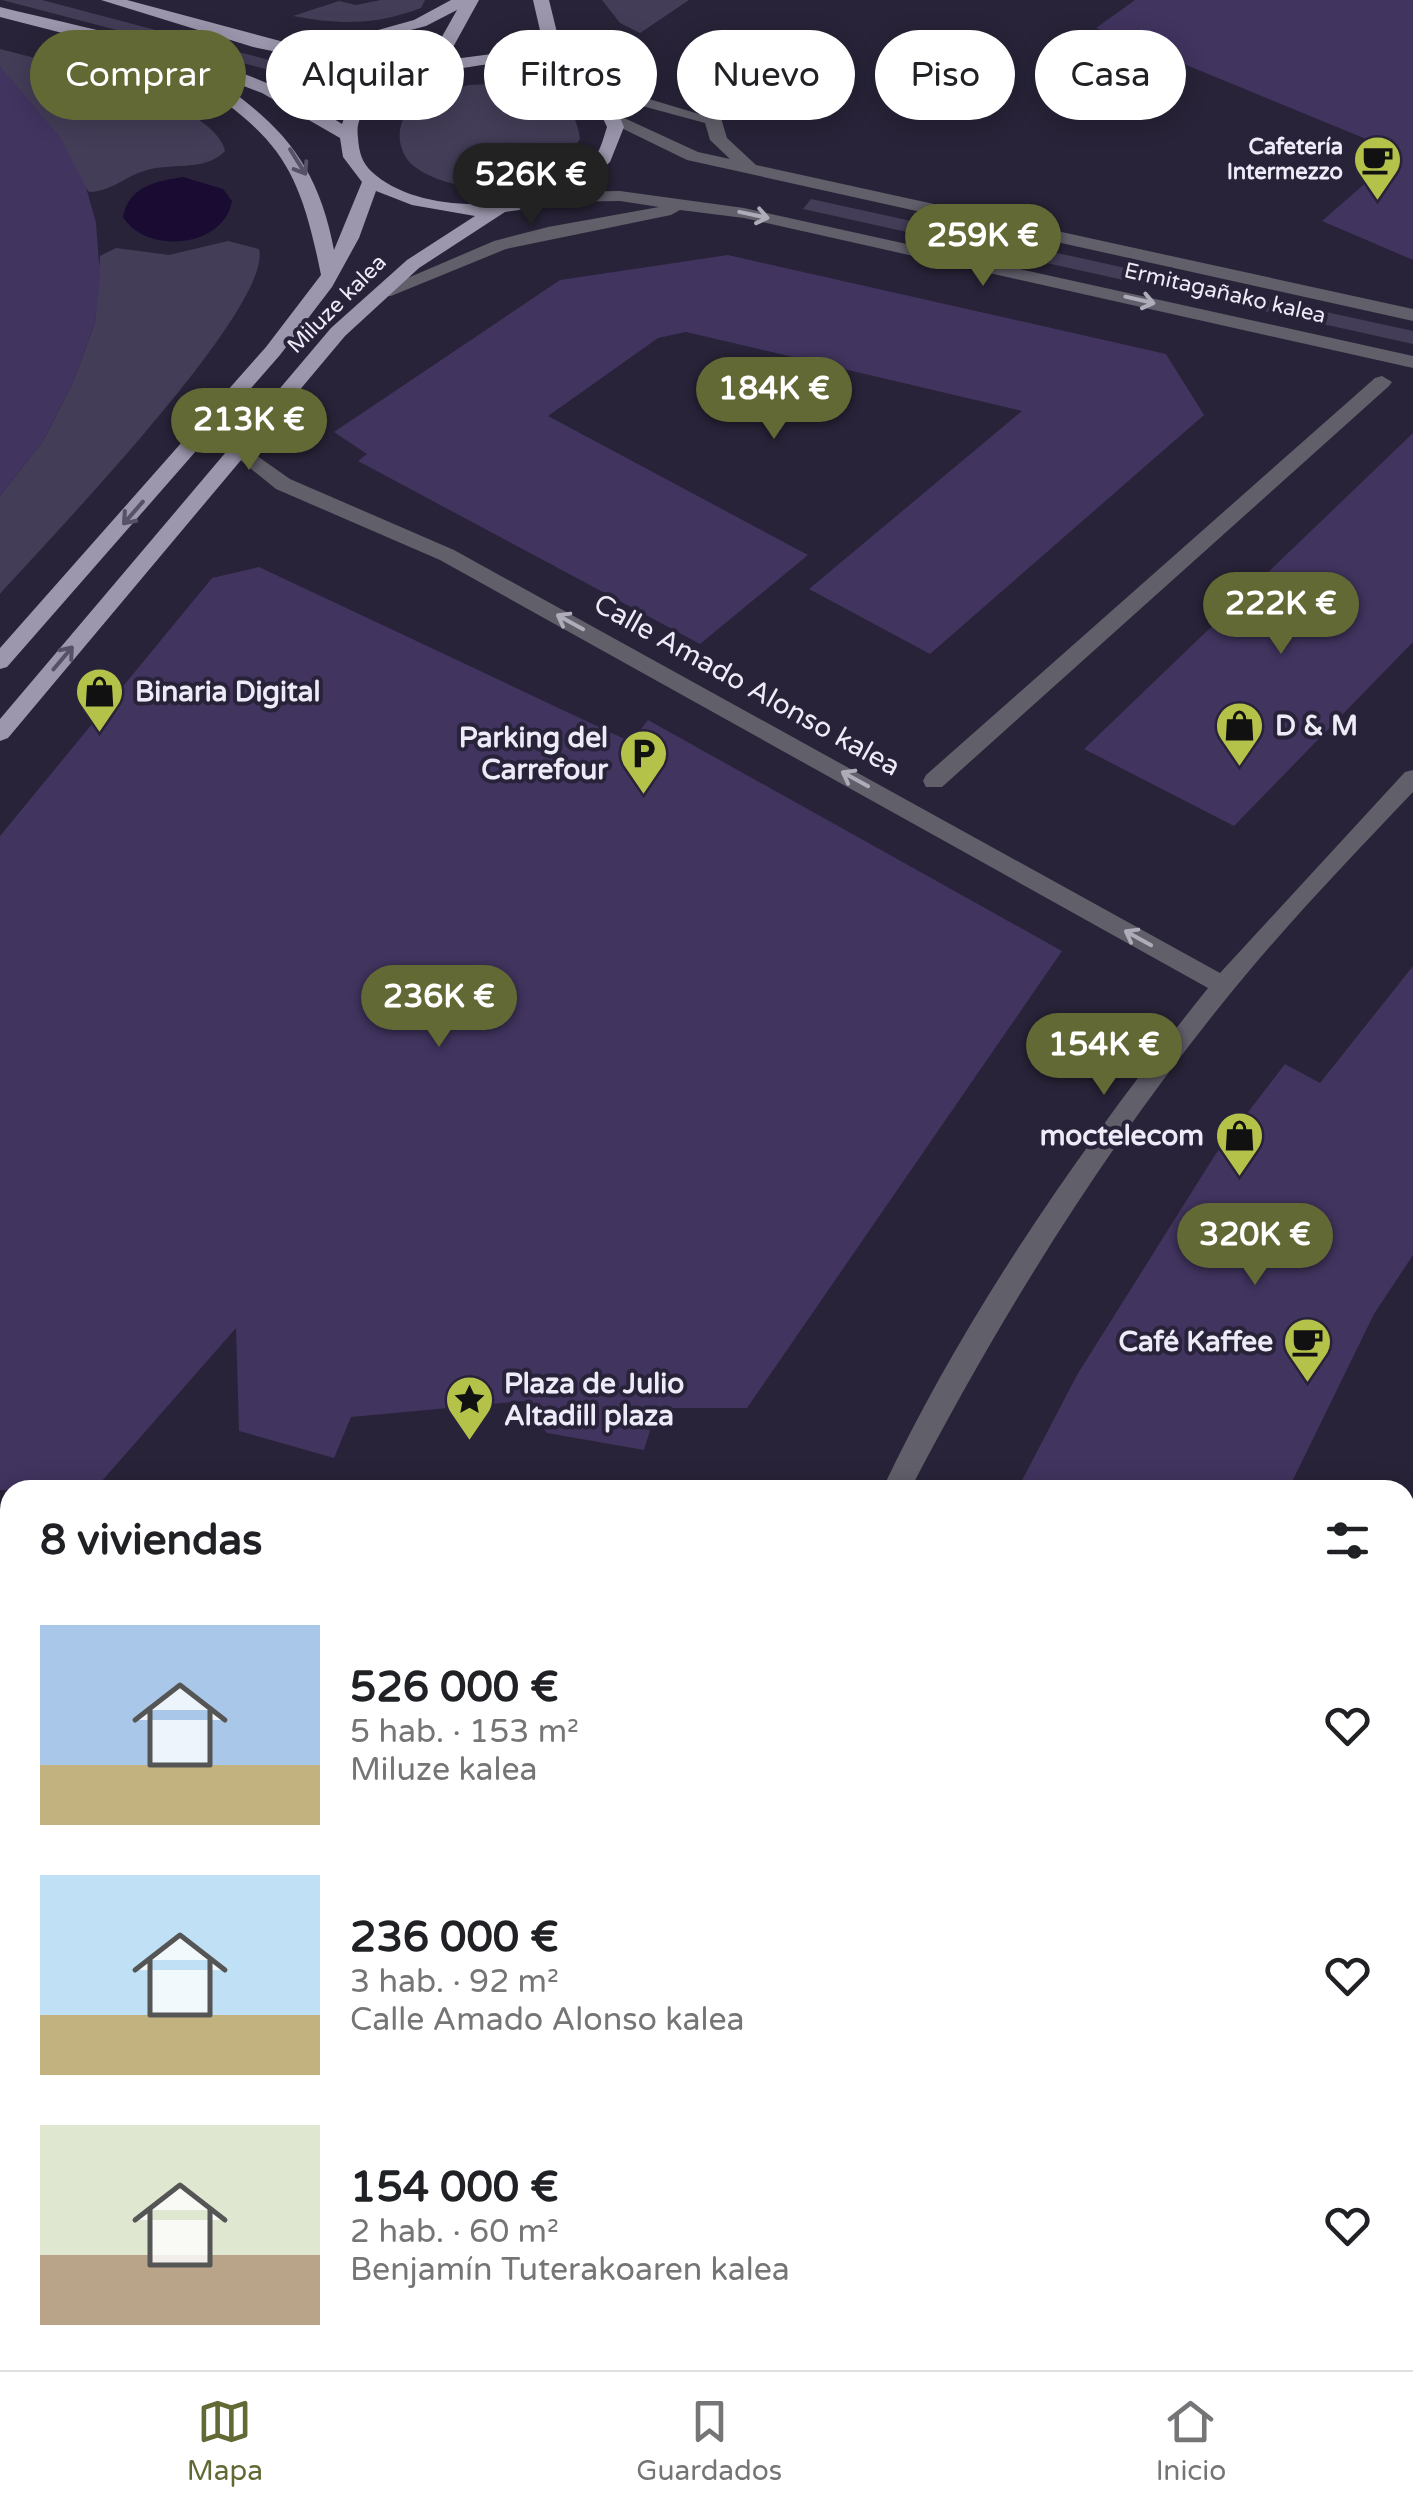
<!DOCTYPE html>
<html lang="es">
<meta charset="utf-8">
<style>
:root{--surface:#fff;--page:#f6f6f6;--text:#202124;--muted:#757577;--line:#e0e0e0;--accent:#636935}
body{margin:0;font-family:"Varela Round",sans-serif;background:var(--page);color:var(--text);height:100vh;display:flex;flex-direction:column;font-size:38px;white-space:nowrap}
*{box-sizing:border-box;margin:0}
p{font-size:32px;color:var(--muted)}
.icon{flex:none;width:55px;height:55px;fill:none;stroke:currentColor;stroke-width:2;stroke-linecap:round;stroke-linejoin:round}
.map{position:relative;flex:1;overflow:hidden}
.drawer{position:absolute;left:0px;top:1480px;width:1415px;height:890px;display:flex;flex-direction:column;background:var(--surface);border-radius:30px 30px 0 0;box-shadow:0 5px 25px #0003}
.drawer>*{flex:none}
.guide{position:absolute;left:30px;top:30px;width:1355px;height:90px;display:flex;gap:20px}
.price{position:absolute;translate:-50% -85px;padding:0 22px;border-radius:35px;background:var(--accent);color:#fff;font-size:32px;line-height:65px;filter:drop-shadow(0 2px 5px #0008)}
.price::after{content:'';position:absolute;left:50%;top:60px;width:30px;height:22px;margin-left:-15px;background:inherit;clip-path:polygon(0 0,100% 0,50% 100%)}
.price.active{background:#222;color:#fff}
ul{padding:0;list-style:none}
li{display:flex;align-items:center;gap:30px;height:250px;padding:0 40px}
li span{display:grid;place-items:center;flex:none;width:280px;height:200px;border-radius:0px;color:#555}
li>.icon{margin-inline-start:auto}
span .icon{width:120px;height:120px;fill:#fffc;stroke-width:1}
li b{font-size:42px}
h2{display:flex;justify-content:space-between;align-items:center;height:120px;padding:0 40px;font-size:42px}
.pill{padding:0 35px;border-radius:45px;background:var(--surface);box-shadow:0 5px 25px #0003;font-size:35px;line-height:90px}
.pill.active{background:var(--accent);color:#fff}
.dock{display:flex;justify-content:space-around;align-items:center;height:140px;border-top:2px solid var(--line);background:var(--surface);font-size:28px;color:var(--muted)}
.dock a{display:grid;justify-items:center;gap:5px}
.dock .active{color:var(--accent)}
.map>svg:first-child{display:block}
.green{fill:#443d58}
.forest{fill:#574b77}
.water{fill:#190b32}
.building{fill:#41345f}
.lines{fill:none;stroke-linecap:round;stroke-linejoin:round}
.minor{fill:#615f6a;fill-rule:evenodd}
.major{fill:#9c97ad;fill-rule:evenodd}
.oneway{stroke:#565167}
.oneway2{stroke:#afacb9}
.labels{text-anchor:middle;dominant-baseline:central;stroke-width:8;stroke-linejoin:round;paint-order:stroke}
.far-poi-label{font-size:22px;font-weight:bold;fill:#eeebf9;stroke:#282338;text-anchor:end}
.far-street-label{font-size:22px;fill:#eeebf9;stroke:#282338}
.street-label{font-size:28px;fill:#eeebf9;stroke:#282338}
.poi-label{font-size:28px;font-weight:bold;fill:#eeebf9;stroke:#282338;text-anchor:start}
</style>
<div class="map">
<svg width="1413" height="2370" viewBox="0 0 1413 2370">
<rect width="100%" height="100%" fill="#282338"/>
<g class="green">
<polygon points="2,0 42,0 296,67 301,73 292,76"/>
<path d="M381 0H425L421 8C376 25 340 25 293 16L339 1 356 5Z"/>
<polygon points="602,0 689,0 640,33 620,23"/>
<path d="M0 49C45 61 216 101 225 151 204 173 170 161 141 172 122 179 111 191 89 192 56 144 49 114 0 75Z"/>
<path d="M469 85C513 82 575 85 580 139 548 188 463 202 415 167 407 162 401 150 400 141 395 103 439 91 469 85Z"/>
<polygon points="811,199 1413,331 1413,344 803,209"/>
<path d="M228 241 259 249C274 307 47 541 0 594V496L43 441 73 382 95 323 100 256 116 248 169 255Z"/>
<polygon points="486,2360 589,2360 590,2370 500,2370"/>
</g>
<polygon class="forest" points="1413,2160 1413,2370 1377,2370 1379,2360 1405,2360 1405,2206"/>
<path class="water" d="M183 177 223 189 232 201C224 248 146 255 123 217 128 187 156 181 183 177Z"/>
<g class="building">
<polygon points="1135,0 1413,0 1413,260 1322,221 1400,153 1096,28"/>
<polygon points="0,66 60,137 86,187 96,223 100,277 95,323 73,382 43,441 0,496"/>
<polygon points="728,255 1166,354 1204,415 930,654 809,589 1022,411 686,332 658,338 548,416 808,555 700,644 358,461 367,454 334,432 560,280"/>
<polygon points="1413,433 1413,642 1234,826 1084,749"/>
<polygon points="259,567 631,742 648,720 1062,951 747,1408 657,1408 644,1450 547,1433 523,1401 351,1417 334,1458 239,1431 236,1328 94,1490 0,1490 0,836 212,578"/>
<polygon points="1413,966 1413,1255 1374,1314 1288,1490 1017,1490 1077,1375 1215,1155 1285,1064 1320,1083"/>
</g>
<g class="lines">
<g class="minor">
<path d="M589 81 699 114C714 112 722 94 738 97V105L721 118 727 138 756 165 1413 309V321L687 160 607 121 622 117 698 152 730 159 710 140 705 123 583 90 581 86Z"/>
<polygon points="620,191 744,208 1413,356 1413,368 744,218 680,210 671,215 506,249 391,296 377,296 375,292 494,241 548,227 659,207 620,201 553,202 544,197 553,192"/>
<polygon points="1382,376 1392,382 1389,386 942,787 926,787 923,781 926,775 1375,378"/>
<path d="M237 442 290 479 454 550 1220 973 1405 772 1413 770V792C1359 849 1305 905 1254 965 1119 1125 1007 1304 910 1490H882C967 1310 1084 1143 1208 988L440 560 276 489 230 452 227 448Z"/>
<polygon points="1413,1733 1413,1779 1405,1782 1405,1736"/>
<rect x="624" y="2360" width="34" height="10"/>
<rect x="1255" y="2360" width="34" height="10"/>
</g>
<g class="major">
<path d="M101 0H127L310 49 414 20 451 0H479L446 60 492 54 548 65 533 0H549L566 69 610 94 624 127 610 162 580 189 535 208 505 212 419 268 345 336 8 738 0 741V719L331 328 407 260 475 216 412 205 376 191 359 238 332 287 280 355 7 667 0 669V648L266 347 321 275C299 165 279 136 185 75L183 71 191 66 0 17V7C117 36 240 56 342 124 352 95 377 82 404 72L335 64 253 47ZM457 10 426 65 327 52 426 26ZM492 64C542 74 586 75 607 127 604 136 601 148 596 156 555 215 422 219 372 172 362 163 359 152 358 138 350 83 454 68 492 64ZM199 69 262 93 340 138 343 157 362 182 334 250C317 158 275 118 199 69Z"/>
<polygon points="0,2086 10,2090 10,2125 0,2121"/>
<polygon points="0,2262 10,2267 10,2303 0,2298"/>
<polygon points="96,2360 140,2360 144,2370 100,2370"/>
<polygon points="349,2360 392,2360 396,2370 353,2370"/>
</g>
</g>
<defs><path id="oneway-shaft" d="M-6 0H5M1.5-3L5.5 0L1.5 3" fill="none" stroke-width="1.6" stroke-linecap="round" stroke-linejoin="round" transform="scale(2.5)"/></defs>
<g class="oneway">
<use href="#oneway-shaft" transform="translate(298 162) rotate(58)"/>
<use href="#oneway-shaft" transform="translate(133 513) rotate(131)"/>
<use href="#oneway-shaft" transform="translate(63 658) rotate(-50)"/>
</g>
<g class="oneway2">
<use href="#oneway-shaft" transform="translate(754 215) rotate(12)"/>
<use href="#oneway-shaft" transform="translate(1140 300) rotate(13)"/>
<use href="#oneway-shaft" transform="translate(570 622) rotate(-151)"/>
<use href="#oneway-shaft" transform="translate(855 779) rotate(-151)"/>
<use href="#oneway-shaft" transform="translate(1138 938) rotate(-151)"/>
</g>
<defs>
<symbol id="cafe-pin" viewBox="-11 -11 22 30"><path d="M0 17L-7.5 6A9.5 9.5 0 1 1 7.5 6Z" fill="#b4c24a" stroke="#282338"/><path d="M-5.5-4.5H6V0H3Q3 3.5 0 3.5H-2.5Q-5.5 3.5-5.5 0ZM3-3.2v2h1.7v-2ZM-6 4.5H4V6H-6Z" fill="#111"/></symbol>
<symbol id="shop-pin" viewBox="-11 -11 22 30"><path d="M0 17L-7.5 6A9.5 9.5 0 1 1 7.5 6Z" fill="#b4c24a" stroke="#282338"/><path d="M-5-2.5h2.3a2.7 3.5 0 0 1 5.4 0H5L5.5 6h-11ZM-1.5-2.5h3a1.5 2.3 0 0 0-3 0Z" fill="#111"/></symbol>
<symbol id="parking-pin" viewBox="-11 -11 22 30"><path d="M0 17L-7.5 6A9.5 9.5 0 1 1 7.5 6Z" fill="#b4c24a" stroke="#282338"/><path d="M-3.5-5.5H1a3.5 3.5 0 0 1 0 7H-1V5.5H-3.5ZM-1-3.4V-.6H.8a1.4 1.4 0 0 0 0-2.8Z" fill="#111"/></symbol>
<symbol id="sight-pin" viewBox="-11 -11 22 30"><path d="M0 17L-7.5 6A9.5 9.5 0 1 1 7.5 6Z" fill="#b4c24a" stroke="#282338"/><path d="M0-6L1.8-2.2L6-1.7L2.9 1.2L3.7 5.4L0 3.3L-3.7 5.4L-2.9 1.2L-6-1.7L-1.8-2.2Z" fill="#111"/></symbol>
</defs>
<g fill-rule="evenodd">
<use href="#cafe-pin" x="1350" y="132" width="55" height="75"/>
<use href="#shop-pin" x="72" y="664" width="55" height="75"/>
<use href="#shop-pin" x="1212" y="698" width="55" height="75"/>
<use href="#parking-pin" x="616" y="726" width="55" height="75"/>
<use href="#shop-pin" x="1212" y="1108" width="55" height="75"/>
<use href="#cafe-pin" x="1280" y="1314" width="55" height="75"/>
<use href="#sight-pin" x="442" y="1372" width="55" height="75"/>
</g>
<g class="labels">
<g class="far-poi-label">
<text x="1343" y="147">Cafetería<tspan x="1343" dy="25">Intermezzo</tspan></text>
</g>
<g class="far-street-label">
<text transform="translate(1225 293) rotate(13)">Ermitagañako kalea</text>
<text transform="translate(337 304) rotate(-45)">Miluze kalea</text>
</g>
<g class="street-label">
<text transform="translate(747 685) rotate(29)">Calle Amado Alonso kalea</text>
</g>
<g class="poi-label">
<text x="135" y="692">Binaria Digital</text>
<text x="1275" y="726">D &amp; M</text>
<text x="608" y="738" text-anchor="end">Parking del<tspan x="608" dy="32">Carrefour</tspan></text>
<text x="1204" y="1136" text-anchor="end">moctelecom</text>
<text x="1273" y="1342" text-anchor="end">Café Kaffee</text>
<text x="504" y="1384">Plaza de Julio<tspan x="504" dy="32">Altadill plaza</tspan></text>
</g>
</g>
</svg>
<b class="price active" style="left:531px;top:228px">526K €</b>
<b class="price" style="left:983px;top:289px">259K €</b>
<b class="price" style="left:774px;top:442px">184K €</b>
<b class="price" style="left:249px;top:473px">213K €</b>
<b class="price" style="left:1281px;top:657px">222K €</b>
<b class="price" style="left:439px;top:1050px">236K €</b>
<b class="price" style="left:1104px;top:1098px">154K €</b>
<b class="price" style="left:1255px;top:1288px">320K €</b>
<div class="guide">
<a class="pill active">Comprar</a>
<a class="pill">Alquilar</a>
<a class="pill">Filtros</a>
<a class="pill">Nuevo</a>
<a class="pill">Piso</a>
<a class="pill">Casa</a>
</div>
<section class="drawer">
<h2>8 viviendas<svg class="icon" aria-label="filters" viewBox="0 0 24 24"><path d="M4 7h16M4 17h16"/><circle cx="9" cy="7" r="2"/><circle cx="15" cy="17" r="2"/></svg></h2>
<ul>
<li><span style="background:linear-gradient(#a9c7e8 70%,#c2b280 0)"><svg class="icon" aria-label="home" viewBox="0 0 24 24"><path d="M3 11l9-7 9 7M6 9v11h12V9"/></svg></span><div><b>526 000 €</b><p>5 hab. · 153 m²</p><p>Miluze kalea</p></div><svg class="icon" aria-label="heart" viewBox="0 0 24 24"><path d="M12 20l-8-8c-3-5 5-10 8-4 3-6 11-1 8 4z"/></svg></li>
<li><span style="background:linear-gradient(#bfe0f5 70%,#c2b280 0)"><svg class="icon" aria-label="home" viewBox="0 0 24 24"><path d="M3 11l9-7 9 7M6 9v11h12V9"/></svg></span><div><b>236 000 €</b><p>3 hab. · 92 m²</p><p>Calle Amado Alonso kalea</p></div><svg class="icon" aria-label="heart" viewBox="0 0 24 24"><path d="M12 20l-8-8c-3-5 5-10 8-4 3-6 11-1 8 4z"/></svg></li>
<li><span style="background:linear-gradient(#dfe7d0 65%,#b9a48a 0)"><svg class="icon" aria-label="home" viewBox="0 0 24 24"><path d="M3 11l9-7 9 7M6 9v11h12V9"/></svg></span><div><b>154 000 €</b><p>2 hab. · 60 m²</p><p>Benjamín Tuterakoaren kalea</p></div><svg class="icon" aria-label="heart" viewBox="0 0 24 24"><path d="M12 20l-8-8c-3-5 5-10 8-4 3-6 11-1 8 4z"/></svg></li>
</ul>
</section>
</div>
<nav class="dock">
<a class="active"><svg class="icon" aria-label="map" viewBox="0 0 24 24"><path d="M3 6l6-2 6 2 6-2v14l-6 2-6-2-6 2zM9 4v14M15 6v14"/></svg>Mapa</a>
<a><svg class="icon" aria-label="saved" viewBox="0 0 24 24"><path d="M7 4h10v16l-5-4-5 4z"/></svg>Guardados</a>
<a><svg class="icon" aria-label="home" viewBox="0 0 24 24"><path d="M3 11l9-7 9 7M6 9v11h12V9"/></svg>Inicio</a>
</nav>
